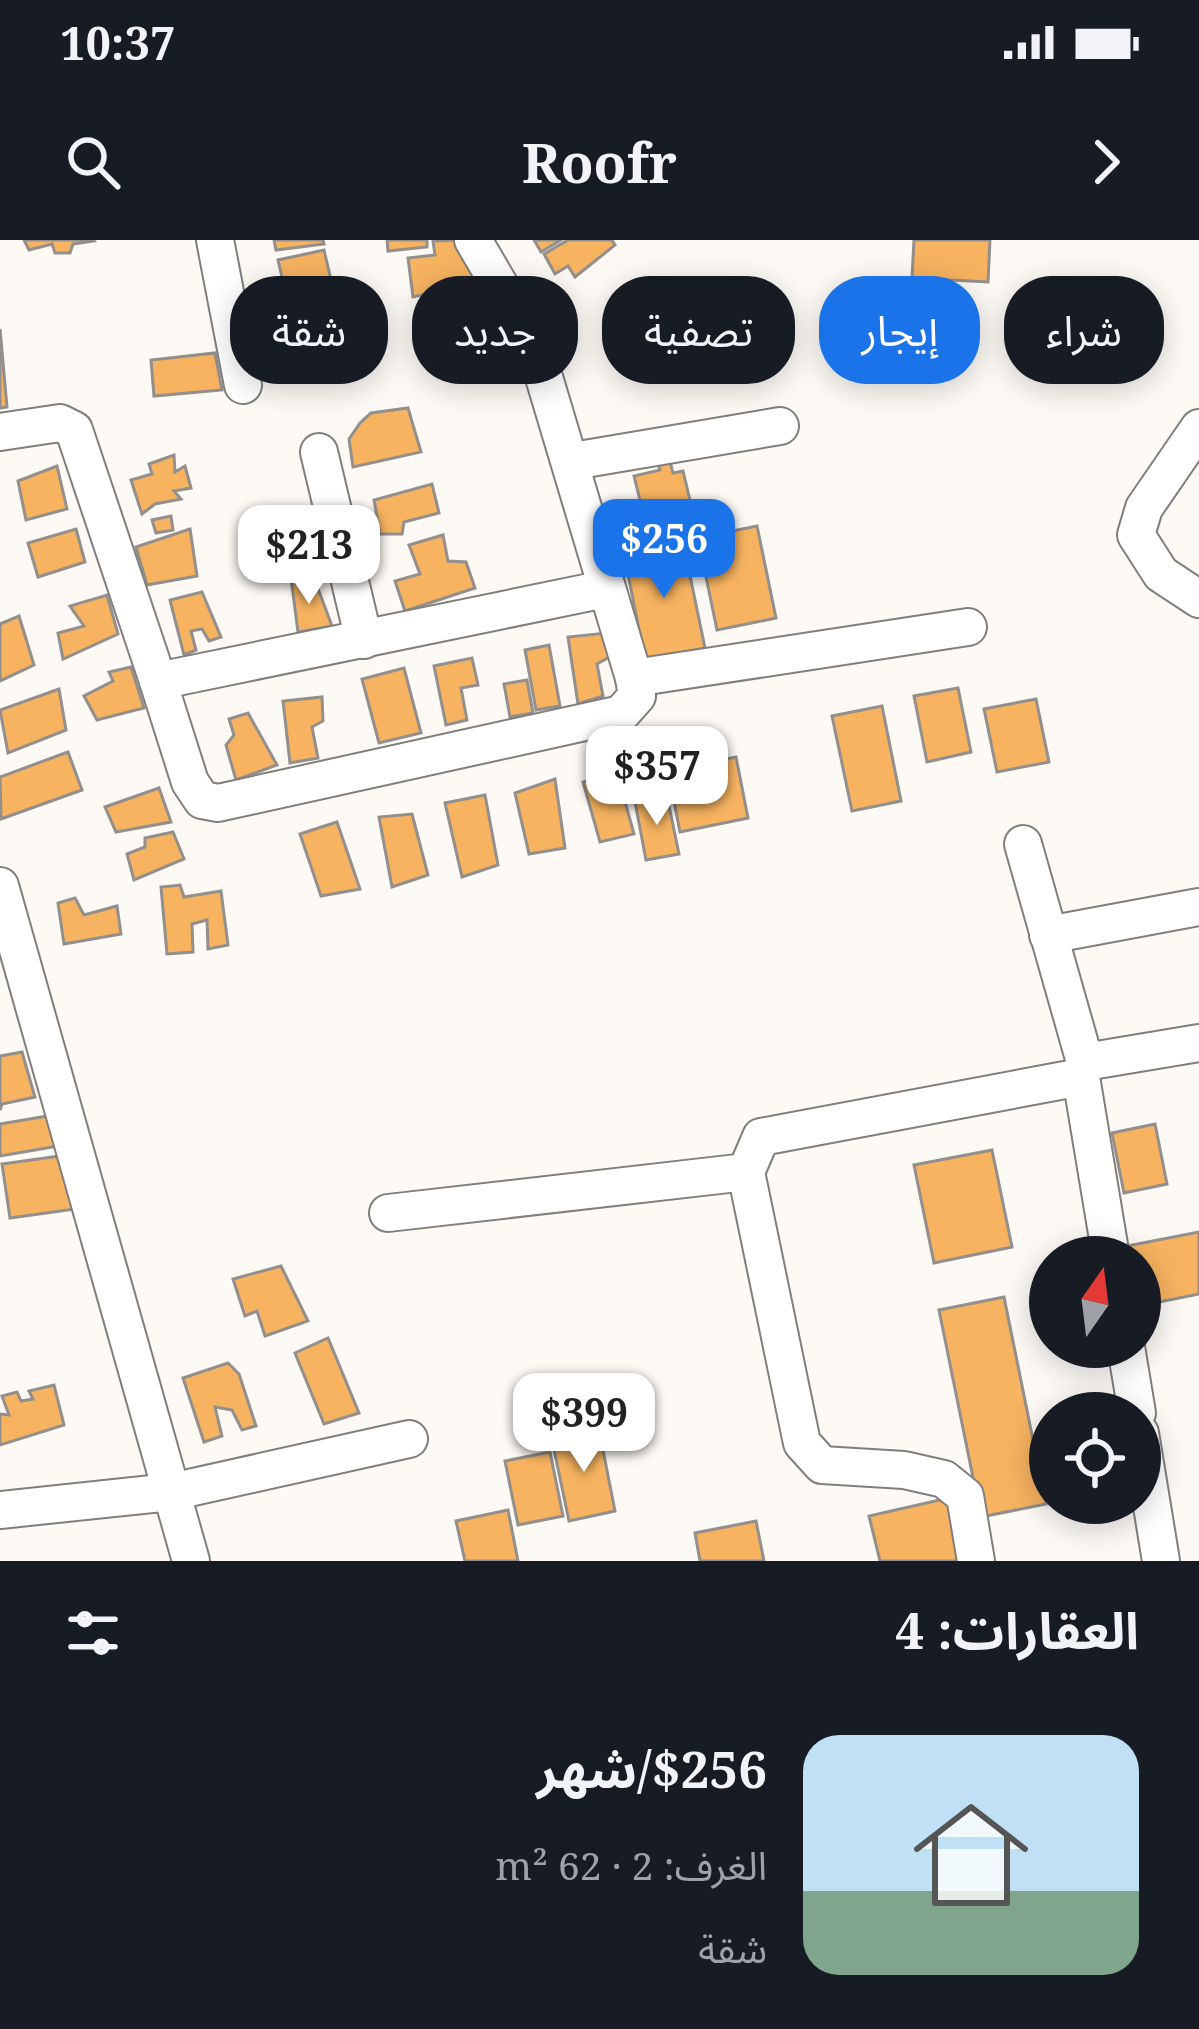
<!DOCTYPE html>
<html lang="ar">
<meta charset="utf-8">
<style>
:root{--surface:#171b24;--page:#242831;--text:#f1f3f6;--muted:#9ea1a6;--accent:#1a73e8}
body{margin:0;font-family:"Noto Serif","Noto Sans Arabic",serif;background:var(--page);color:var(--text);direction:rtl;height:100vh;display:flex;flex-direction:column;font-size:45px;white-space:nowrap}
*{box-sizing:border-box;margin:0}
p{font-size:39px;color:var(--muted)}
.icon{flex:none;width:66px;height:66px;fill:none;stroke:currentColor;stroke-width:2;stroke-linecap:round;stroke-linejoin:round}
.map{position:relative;height:1321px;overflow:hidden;direction:ltr}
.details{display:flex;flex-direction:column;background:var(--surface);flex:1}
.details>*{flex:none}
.banner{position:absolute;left:36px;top:36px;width:1128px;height:108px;direction:rtl;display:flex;gap:24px}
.needle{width:78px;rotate:14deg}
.controls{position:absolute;left:1029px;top:996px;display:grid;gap:24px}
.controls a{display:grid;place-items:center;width:132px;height:132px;border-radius:50%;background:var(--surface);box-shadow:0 6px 30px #0003;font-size:60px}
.price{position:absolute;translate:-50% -102px;padding:0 27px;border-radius:24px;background:#fff;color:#222;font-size:39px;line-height:78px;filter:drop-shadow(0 3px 6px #0008)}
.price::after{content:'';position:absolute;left:50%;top:72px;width:36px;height:27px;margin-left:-18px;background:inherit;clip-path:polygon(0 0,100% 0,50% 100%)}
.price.on{background:var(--accent);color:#fff}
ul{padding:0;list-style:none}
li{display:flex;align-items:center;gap:36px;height:300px;padding:0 60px}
li span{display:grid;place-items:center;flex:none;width:336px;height:240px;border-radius:36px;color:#555}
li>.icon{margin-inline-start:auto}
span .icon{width:144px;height:144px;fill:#fffc;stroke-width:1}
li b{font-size:51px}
h2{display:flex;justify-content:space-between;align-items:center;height:144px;padding:0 60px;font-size:51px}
.tag{padding:0 42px;border-radius:48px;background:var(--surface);box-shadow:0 6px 30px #0003;font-size:42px;line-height:108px}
.tag.on{background:var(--accent);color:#fff}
.status{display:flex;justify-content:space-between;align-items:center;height:84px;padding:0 60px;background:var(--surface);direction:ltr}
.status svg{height:33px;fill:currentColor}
header{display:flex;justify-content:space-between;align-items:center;height:156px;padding:0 60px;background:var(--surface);font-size:54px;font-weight:700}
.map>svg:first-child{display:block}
.building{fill:#f7b360;stroke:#928f8c;stroke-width:3}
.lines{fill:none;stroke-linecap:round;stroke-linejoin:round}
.minor-casing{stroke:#817e7b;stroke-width:40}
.minor{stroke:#fff;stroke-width:36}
</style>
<div class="status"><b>10:37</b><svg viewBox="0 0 49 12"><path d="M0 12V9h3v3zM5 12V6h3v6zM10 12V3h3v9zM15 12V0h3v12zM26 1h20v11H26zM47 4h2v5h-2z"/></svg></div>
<header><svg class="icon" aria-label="forward" viewBox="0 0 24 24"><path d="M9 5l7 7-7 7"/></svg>Roofr<svg class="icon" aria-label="search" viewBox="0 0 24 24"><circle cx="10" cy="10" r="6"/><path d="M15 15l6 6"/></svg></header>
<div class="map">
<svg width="1199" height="1321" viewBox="0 0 1199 1321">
<rect width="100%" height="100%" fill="#fdf9f5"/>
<g class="building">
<polygon points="24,0 93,0 94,1 73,4 70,13 55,13 52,4 29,10"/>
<polygon points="274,0 323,0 324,4 276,10"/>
<polygon points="387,0 427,0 427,7 388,11"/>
<polygon points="461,0 480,42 413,57 408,18 435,15 433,1"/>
<polygon points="534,0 561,0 541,12"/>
<polygon points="568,0 612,0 615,5 575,37 568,26 555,34 544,14"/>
<polygon points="914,0 990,0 988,42 912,38"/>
<polygon points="324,10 331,40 285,50 278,20"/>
<polygon points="478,49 479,62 492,61 494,83 488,83 489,96 503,94 505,113 430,120 431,70 449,69 447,52"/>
<polygon points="0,89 7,167 0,168"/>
<polygon points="215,113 222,150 154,156 151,120"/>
<polygon points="408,168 421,212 353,227 349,199 360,183 371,173"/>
<polygon points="174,215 175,232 185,226 191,248 174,251 181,259 155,264 142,274 131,240 152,234 149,224"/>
<polygon points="669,217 673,233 683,231 693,273 646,284 634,236 660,230 657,220"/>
<polygon points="57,226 67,269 26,280 18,241"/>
<polygon points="432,244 439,273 404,282 402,294 380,294 374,260"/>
<polygon points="171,276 173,290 156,293 152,280"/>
<polygon points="757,286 776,378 717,390 698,298"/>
<polygon points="76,289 85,322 38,337 28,303"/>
<polygon points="190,289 197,336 147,345 136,307"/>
<polygon points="443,295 448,321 466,322 475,348 405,371 395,341 420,334 409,305"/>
<polygon points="683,302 705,408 645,420 624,314"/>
<polygon points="301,334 305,351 317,346 332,386 298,392 291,338"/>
<polygon points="202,352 221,397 209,401 202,389 191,391 196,410 184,415 170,360"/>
<polygon points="107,355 118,394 63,419 58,393 84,386 70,366"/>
<polygon points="19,376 34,425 0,441 0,384"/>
<polygon points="607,393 613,415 597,424 603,456 578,464 568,397"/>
<polygon points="549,405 560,466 536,470 525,410"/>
<polygon points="472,418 478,445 461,448 467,480 446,485 434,426"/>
<polygon points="131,427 144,468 97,480 84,456 113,441 109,432"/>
<polygon points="404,428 421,493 379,503 362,439"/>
<polygon points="527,440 533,473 510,477 504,444"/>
<polygon points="958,448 971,512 927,522 914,456"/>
<polygon points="59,449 66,490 8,513 0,470"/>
<polygon points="322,457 323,481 312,487 318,518 290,523 283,461"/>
<polygon points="1036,459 1049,522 997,532 984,469"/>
<polygon points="882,466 901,561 852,571 832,476"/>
<polygon points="248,473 277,525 236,540 226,505 234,495 229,479"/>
<polygon points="68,512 82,550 1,579 0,537"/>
<polygon points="736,517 748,578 680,592 668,531"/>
<polygon points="617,533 634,594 600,602 583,542"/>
<polygon points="555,539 565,608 529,614 515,553"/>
<polygon points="159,548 171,582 116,592 105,567"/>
<polygon points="485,555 498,625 462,637 445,563"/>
<polygon points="667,556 679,614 646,620 635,562"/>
<polygon points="412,574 428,635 392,647 379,577"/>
<polygon points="337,582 360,649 321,656 300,594"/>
<polygon points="173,592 184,619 134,640 127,614 145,607 145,598"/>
<polygon points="180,645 184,657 221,651 228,705 208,709 207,680 192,684 193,712 167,714 161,647"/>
<polygon points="75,658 84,675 117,666 121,694 64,704 58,663"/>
<polygon points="22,812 35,857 2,864 0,870 0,816"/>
<polygon points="59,874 64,905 0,916 0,884"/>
<polygon points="1155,884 1167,944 1124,953 1112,893"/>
<polygon points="992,910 1012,1007 934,1023 914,925"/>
<polygon points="67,915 75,969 10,978 2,924"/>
<polygon points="1199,992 1199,1054 1140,1066 1140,1017 1119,1017 1117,1008"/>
<polygon points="281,1026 308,1081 265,1096 257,1071 245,1076 233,1039"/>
<polygon points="1004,1057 1046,1264 981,1277 939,1070"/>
<polygon points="328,1098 359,1173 324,1184 295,1113"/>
<polygon points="228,1123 239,1134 256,1186 242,1190 232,1170 215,1167 222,1196 204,1202 183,1138"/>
<polygon points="54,1145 64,1185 0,1205 0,1174 9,1175 2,1156 17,1152 21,1161 33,1159 29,1151"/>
<polygon points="599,1190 615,1271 569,1281 552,1200"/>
<polygon points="550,1212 563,1276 518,1285 505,1221"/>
<polygon points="948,1258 964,1321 880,1321 869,1276"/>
<polygon points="508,1270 518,1321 465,1321 456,1281"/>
<polygon points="756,1281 764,1321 700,1321 695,1293"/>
</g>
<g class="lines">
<defs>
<g id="minor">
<polyline points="215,0 243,145"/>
<polyline points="473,0 534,104 634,438 968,387"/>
<polyline points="1199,188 1144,268 1136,295 1161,334 1199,359"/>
<polyline points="0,192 60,183 74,190 158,441 605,349"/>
<polyline points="319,212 364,400"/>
<polyline points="573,221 780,186"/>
<polyline points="158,441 190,542 202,560 218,563 621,474 637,456 634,438"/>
<polyline points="1023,604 1085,822 1081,837 1111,1017"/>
<polyline points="0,646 191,1321"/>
<polyline points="1048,695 1199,667"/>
<polyline points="1085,822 1199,803"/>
<polyline points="388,973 746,932"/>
<polyline points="1126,1107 1137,1173"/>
<polyline points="1140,1193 1161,1321"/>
<polyline points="0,1270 171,1252 409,1199"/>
<polyline points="976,1321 965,1256 944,1239 904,1230 822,1225 802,1203 746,932 761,897 1081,837"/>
</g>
</defs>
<use href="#minor" class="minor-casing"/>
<use href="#minor" class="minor"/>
</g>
</svg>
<div class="controls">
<a><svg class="needle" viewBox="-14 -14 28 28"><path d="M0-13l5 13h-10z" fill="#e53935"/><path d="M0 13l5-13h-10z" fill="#9ea1a6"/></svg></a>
<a><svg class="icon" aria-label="locate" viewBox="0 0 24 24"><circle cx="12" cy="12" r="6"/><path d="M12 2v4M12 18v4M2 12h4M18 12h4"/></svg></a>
</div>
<b class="price on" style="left:664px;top:361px">$256</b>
<b class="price" style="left:309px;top:367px">$213</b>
<b class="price" style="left:657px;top:588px">$357</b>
<b class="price" style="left:584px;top:1235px">$399</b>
<div class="banner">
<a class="tag">شراء</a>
<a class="tag on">إيجار</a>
<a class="tag">تصفية</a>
<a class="tag">جديد</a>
<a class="tag">شقة</a>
</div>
</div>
<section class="details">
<h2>العقارات: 4<svg class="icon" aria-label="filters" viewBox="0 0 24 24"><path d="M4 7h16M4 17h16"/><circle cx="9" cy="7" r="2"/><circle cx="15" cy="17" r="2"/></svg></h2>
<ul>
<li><span style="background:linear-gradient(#bfe0f5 65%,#7fa58c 0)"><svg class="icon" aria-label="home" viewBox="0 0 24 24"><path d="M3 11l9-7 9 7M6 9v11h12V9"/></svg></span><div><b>$256/شهر</b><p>الغرف: 2 · 62 m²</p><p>شقة</p></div></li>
</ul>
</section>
